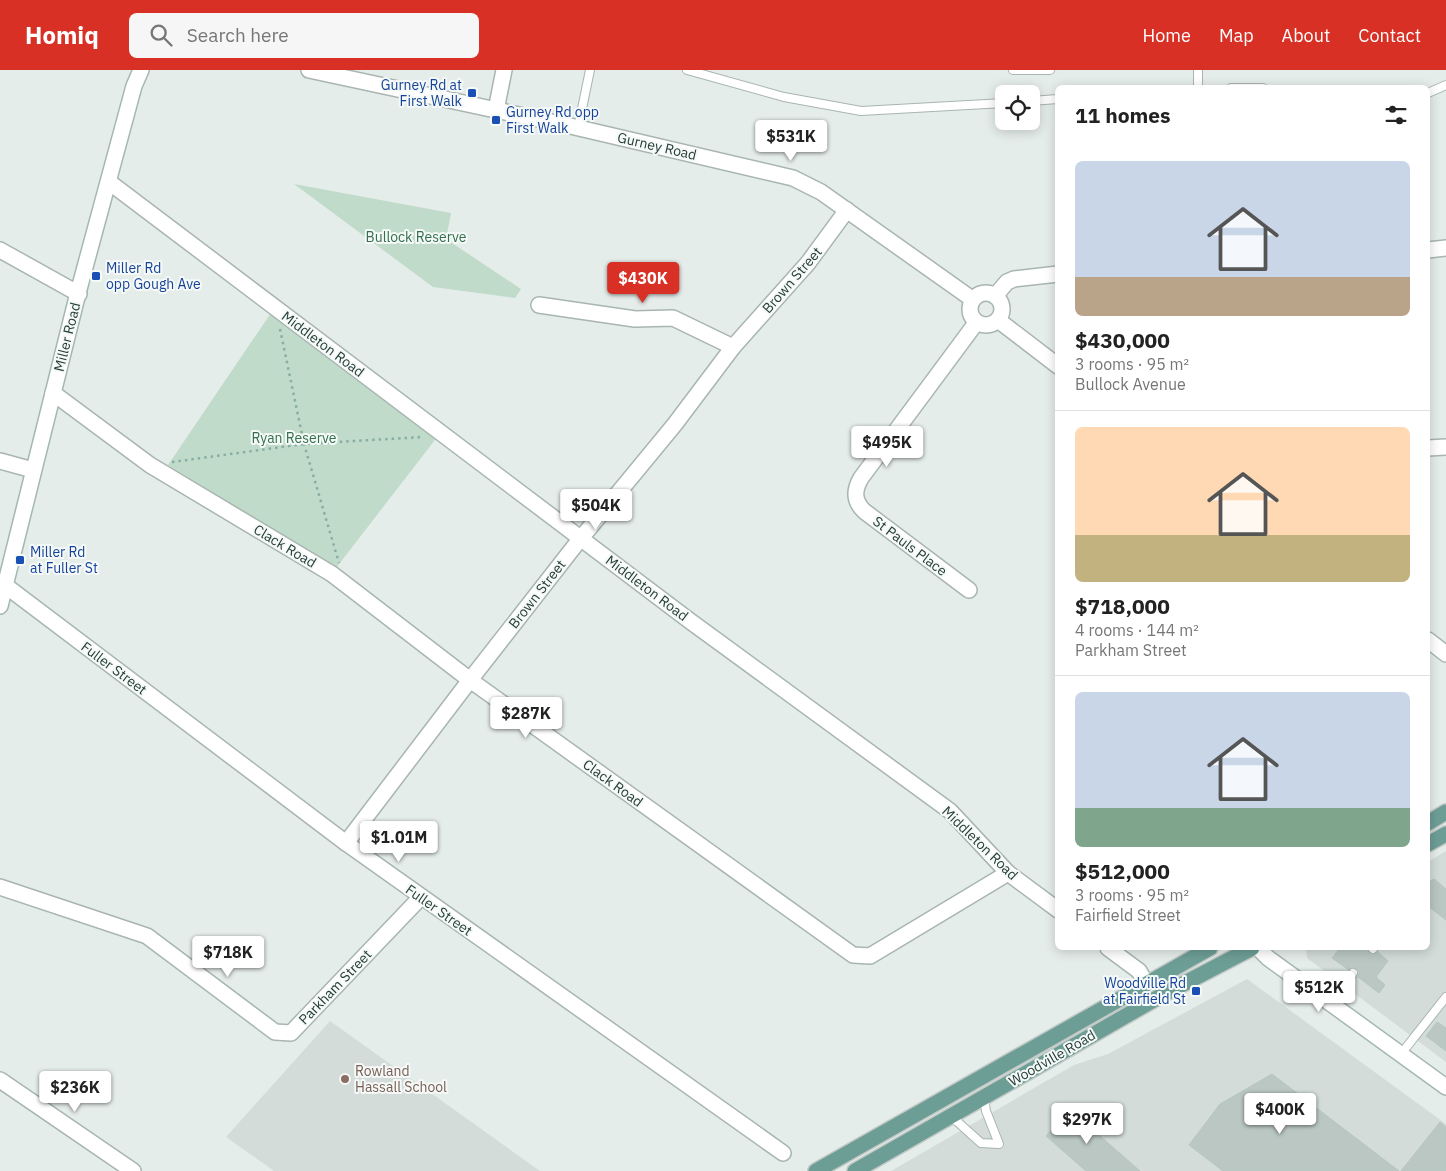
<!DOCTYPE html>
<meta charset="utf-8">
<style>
:root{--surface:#fff;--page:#f6f6f6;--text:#222;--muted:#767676;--line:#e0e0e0;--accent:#d93025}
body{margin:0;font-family:"IBM Plex Sans",sans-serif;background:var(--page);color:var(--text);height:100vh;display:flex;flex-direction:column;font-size:19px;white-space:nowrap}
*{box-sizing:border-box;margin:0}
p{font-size:16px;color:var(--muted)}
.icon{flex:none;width:28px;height:28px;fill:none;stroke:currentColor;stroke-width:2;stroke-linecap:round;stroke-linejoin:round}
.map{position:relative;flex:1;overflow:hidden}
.drawer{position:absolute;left:1055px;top:15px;width:375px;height:865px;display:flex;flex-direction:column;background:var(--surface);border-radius:8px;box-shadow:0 2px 12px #0003}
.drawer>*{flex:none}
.controls{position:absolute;left:995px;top:15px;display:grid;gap:10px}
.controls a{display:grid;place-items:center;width:45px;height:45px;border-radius:8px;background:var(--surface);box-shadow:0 2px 12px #0003;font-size:25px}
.price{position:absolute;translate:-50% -42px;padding:0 11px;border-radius:5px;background:#fff;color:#222;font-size:16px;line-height:32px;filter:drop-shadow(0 1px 2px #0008)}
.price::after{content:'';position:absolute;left:50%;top:30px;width:15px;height:11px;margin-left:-8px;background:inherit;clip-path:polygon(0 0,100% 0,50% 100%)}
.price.on{background:var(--accent);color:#fff}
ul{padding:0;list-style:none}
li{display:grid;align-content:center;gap:10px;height:265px;padding:0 20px}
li+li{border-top:1px solid var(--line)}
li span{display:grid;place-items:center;height:155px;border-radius:8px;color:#555}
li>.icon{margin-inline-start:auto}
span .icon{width:90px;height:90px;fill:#fffc;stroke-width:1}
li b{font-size:21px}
h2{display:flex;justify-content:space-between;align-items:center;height:60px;padding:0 20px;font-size:21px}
header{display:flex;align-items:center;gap:30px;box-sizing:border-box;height:70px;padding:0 25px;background:var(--accent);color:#fff}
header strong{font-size:24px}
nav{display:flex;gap:28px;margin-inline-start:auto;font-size:18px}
.search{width:350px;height:45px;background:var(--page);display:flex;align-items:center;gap:12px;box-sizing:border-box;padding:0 18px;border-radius:8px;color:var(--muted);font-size:19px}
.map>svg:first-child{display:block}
.built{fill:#d3dcd9}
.green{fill:#c0dbc9}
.building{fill:#bac7c3;stroke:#b7c6c1}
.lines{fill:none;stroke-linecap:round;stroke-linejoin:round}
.lane-casing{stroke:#a8b5b1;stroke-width:10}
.street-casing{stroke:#a8b5b1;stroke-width:18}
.secondary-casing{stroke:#a4b7b2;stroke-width:18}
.primary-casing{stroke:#c2c9c7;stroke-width:18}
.path{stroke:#88ada4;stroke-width:2.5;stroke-dasharray:2.5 4;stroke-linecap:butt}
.lane{stroke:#fff;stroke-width:8}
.street{stroke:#fff;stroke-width:15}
.secondary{stroke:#fff;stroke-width:15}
.primary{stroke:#6d9e95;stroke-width:15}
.transit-dot{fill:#1a4fb4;stroke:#f5f9f7;stroke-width:2}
.education-dot{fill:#8d6e63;stroke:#f5f9f7;stroke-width:2}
.labels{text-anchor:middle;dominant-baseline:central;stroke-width:4;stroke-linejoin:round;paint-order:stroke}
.transit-label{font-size:14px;fill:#164399;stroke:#f5f9f7;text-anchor:start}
.street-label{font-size:14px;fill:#253d38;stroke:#f5f9f7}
.park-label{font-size:14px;fill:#33704f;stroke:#f5f9f7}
.education-label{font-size:14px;fill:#785e54;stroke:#f5f9f7;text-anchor:start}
</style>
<header>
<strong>Homiq</strong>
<div class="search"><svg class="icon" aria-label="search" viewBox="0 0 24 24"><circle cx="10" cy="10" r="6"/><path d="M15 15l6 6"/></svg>Search here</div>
<nav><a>Home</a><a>Map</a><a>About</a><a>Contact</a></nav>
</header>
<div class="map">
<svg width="1446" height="1101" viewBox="0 0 1446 1101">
<rect width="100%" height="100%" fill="#e5edea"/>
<g class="built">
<polygon points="1446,781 1446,992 1307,888 1306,878 1428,878 1428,792"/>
<polygon points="1247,909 1446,1054 1446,1101 891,1101 1074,995 1108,984"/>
<polygon points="330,951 540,1101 274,1101 226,1067"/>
</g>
<g class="green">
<polygon points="294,114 451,143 446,169 521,219 515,228 433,217"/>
<polygon points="273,240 438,366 336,498 168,395"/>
</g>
<g class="building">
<polygon points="1434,809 1446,819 1446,850 1428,836 1428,812"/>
<polygon points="1340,878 1368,878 1369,883 1378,882 1388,891 1376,907 1385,915 1379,923 1358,907 1359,902 1356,898 1349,900 1332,888"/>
<polygon points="1437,952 1446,958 1446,981 1426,966"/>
<polygon points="1272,1004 1399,1101 1223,1101 1189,1075 1220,1034"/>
<polygon points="1078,1035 1089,1044 1083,1051 1140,1101 1086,1101 1046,1066 1065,1044 1069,1045"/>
<polygon points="1440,1052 1446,1057 1446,1101 1401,1101"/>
</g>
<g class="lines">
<defs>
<g id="lane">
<polyline points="687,0 784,27 861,41 1004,33"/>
<polyline points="1013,0 1050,0"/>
<polyline points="1198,0 1198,18"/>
<polyline points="1231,18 1263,18"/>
<polyline points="1428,23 1446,15"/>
<polyline points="1031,31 1058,29"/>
<polyline points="578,58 590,0"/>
<polyline points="1373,879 1374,878"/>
<polyline points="1352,905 1353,903"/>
<polyline points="1401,984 1446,927"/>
<polyline points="951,1046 981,1073 999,1074 986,1041 984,1027"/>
</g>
<g id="street">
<polyline points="309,0 566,55 793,108 821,122 972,229"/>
<polyline points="496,40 504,0"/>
<polyline points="109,112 690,551 950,741 1008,803 1058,840"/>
<polyline points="0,180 79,224"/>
<polyline points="1428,180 1446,178"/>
<circle cx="986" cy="239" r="16"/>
<polyline points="995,226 1007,212 1014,209 1058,204"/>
<polyline points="539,235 635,249 673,248 733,277"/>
<polyline points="998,250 1058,296"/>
<polyline points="53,323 150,395 332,504 470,610 853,885 870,886 1008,803"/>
<polyline points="1428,378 1446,377"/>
<polyline points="0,391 33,400"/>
<polyline points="6,516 346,773 783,1083"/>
<path d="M969 520 864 441C853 430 854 420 861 408L976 253"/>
<polyline points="1428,570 1446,584"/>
<polyline points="346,773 470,610 577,473 675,354 733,277 808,193 847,140"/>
<polyline points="0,817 147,866 275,962 291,963 421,827"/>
<polyline points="1108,878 1139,901 1147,915"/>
<polyline points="0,1010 133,1101"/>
</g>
<g id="secondary">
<polyline points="0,536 78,223 134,16 141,0"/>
<polyline points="1258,878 1268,888 1446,1017"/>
</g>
<g id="primary">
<polyline points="1428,753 1446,742"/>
<polyline points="1428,774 1446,764"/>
<polyline points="816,1101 1210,878"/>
<polyline points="855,1101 1164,924 1252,878"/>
</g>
</defs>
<use href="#lane" class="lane-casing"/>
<use href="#street" class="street-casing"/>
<use href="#secondary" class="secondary-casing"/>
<use href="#primary" class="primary-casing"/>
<g class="path">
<polyline points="280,259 304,374 339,493"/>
<polyline points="172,392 304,374 422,367"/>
</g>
<use href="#lane" class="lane"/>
<use href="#street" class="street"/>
<use href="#secondary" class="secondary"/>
<use href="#primary" class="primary"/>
</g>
<g class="transit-dot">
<rect x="467" y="18" width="10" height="10" rx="2.5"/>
<rect x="491" y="45" width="10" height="10" rx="2.5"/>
<rect x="91" y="201" width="10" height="10" rx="2.5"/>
<rect x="15" y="485" width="10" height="10" rx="2.5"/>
<rect x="1191" y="916" width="10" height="10" rx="2.5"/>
</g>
<circle class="education-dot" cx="345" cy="1009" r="5"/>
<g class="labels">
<g class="transit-label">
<text x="462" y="15" text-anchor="end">Gurney Rd at<tspan x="462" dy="16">First Walk</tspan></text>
<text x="506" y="42">Gurney Rd opp<tspan x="506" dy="16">First Walk</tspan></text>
<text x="106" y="198">Miller Rd<tspan x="106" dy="16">opp Gough Ave</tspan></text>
<text x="30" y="482">Miller Rd<tspan x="30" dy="16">at Fuller St</tspan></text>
<text x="1186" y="913" text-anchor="end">Woodville Rd<tspan x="1186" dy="16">at Fairfield St</tspan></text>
</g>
<g class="street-label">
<text transform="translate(657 76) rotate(13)">Gurney Road</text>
<text transform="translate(792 210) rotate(-49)">Brown Street</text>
<text transform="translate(67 267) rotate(-76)">Miller Road</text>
<text transform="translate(323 274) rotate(37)">Middleton Road</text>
<text transform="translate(285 476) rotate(31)">Clack Road</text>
<text transform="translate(910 476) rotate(37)">St Pauls Place</text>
<text transform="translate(647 518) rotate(37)">Middleton Road</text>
<text transform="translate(537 524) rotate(-52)">Brown Street</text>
<text transform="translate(114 598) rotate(37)">Fuller Street</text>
<text transform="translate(613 713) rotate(36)">Clack Road</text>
<text transform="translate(980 773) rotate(44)">Middleton Road</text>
<text transform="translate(439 840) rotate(35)">Fuller Street</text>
<text transform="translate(335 917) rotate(-46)">Parkham Street</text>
<text transform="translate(1052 988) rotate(-30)">Woodville Road</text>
</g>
<g class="park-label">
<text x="416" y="167">Bullock Reserve</text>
<text x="294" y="368">Ryan Reserve</text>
</g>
<g class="education-label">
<text x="355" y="1001">Rowland<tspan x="355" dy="16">Hassall School</tspan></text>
</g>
</g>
</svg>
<div class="controls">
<a><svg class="icon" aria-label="locate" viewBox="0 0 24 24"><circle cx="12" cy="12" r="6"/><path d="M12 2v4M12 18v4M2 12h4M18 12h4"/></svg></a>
</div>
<b class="price" style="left:791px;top:92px">$531K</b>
<b class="price on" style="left:643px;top:234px">$430K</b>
<b class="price" style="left:887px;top:398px">$495K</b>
<b class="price" style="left:596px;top:461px">$504K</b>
<b class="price" style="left:526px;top:669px">$287K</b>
<b class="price" style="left:399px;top:793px">$1.01M</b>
<b class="price" style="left:228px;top:908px">$718K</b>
<b class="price" style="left:1319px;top:943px">$512K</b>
<b class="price" style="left:75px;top:1043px">$236K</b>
<b class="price" style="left:1280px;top:1065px">$400K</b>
<b class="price" style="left:1087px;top:1075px">$297K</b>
<section class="drawer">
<h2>11 homes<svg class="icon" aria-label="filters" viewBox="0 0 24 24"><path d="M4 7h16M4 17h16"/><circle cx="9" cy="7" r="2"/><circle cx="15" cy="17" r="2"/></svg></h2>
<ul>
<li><span style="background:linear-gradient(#c9d6e8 75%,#b9a48a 0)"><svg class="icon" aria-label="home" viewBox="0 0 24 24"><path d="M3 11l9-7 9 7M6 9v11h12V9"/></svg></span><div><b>$430,000</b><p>3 rooms · 95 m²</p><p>Bullock Avenue</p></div></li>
<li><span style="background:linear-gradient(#ffd9b3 70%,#c2b280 0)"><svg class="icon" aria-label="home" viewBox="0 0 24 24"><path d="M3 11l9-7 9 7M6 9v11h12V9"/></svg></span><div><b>$718,000</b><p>4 rooms · 144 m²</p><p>Parkham Street</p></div></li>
<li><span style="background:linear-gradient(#c9d6e8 75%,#7fa58c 0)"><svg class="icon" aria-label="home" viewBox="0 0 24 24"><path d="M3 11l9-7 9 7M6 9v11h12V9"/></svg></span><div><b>$512,000</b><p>3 rooms · 95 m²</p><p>Fairfield Street</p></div></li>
</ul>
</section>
</div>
